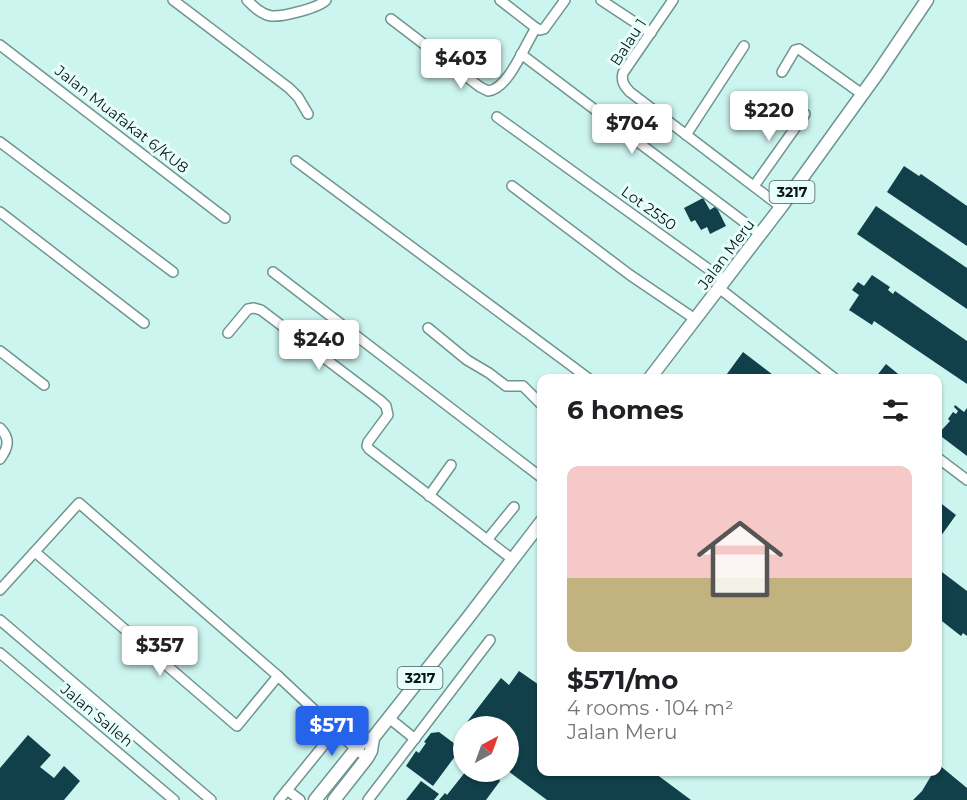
<!DOCTYPE html>
<meta charset="utf-8">
<style>
:root{--surface:#fff;--page:#f2f2f2;--text:#202124;--muted:#757577;--line:#e0e0e0;--accent:#2563eb}
body{margin:0;font-family:Montserrat,sans-serif;background:var(--page);color:var(--text);height:100vh;display:flex;flex-direction:column;font-size:22px;white-space:nowrap}
*{box-sizing:border-box;margin:0}
p{font-size:20px;color:var(--muted)}
.icon{flex:none;width:33px;height:33px;fill:none;stroke:currentColor;stroke-width:2;stroke-linecap:round;stroke-linejoin:round}
.map{position:relative;flex:1;overflow:hidden}
.sheet{position:absolute;left:537px;top:374px;width:405px;height:402px;display:flex;flex-direction:column;background:var(--surface);border-radius:12px;box-shadow:0 2px 4px #0004}
.sheet>*{flex:none}
.needle{width:39px;rotate:41deg}
.controls{position:absolute;left:453px;top:716px;display:grid;gap:12px}
.controls a{display:grid;place-items:center;width:66px;height:66px;border-radius:50%;background:var(--surface);box-shadow:0 2px 4px #0004;font-size:30px}
.price{position:absolute;translate:-50% -51px;padding:0 14px;border-radius:6px;background:#fff;color:#222;font-size:20px;line-height:39px;filter:drop-shadow(0 2px 3px #0008)}
.price::after{content:'';position:absolute;left:50%;top:36px;width:18px;height:14px;margin-left:-9px;background:inherit;clip-path:polygon(0 0,100% 0,50% 100%)}
.price.active{background:var(--accent);color:#fff}
ul{padding:0;list-style:none}
li{display:grid;align-content:center;gap:12px;height:318px;padding:0 30px}
li+li{border-top:2px solid var(--line)}
li span{display:grid;place-items:center;height:186px;border-radius:12px;color:#555}
li>.icon{margin-inline-start:auto}
span .icon{width:108px;height:108px;fill:#fffc;stroke-width:1}
li b{font-size:26px}
h2{display:flex;justify-content:space-between;align-items:center;height:72px;padding:0 30px;font-size:26px}
.map>svg:first-child{display:block}
.building{fill:#11404b}
.lines{fill:none;stroke-linecap:round;stroke-linejoin:round}
.minor-casing{stroke:#6f9591;stroke-width:12}
.major-casing{stroke:#6f9591;stroke-width:15}
.minor{stroke:#fff;stroke-width:9}
.major{stroke:#fff;stroke-width:12}
.labels{text-anchor:middle;dominant-baseline:central;stroke-width:6;stroke-linejoin:round;paint-order:stroke}
.shield{fill:#e7fefc;stroke:#4b5c5a;stroke-width:1.5}
.shield-label{font-size:14px;font-weight:bold;fill:#081715}
.street-label{font-size:15px;fill:#081715;stroke:#e7fefc}
</style>
<div class="map">
<svg width="967" height="800" viewBox="0 0 967 800">
<rect width="100%" height="100%" fill="#cdf5f0"/>
<g class="building">
<polygon points="904,166 919,176 921,174 967,206 967,246 887,192"/>
<polygon points="703,198 710,210 716,206 726,226 710,234 707,227 701,230 695,220 691,222 684,208"/>
<polygon points="876,206 967,268 967,309 857,234"/>
<polygon points="872,275 890,287 888,290 893,294 895,291 967,341 967,384 874,321 872,325 849,310 859,295 852,290 858,282 864,286"/>
<polygon points="743,352 777,378 724,378"/>
<polygon points="886,364 903,378 875,378"/>
<polygon points="955,405 964,412 967,408 967,456 938,434 950,421 948,419 953,412 956,414 958,411 954,407"/>
<polygon points="938,501 956,515 938,540"/>
<polygon points="938,569 967,591 967,636 963,633 961,636 938,618"/>
<polygon points="519,671 542,687 542,771 652,771 691,800 547,800 508,771 508,726 464,726 501,678 509,685"/>
<polygon points="439,732 459,747 454,753 456,755 433,786 406,766 416,751 419,753 426,743 424,742 431,733"/>
<polygon points="28,735 51,755 40,767 54,778 64,766 80,781 64,800 0,800 0,768"/>
<polygon points="938,764 967,788 967,800 913,800 922,791 934,771 938,771"/>
<polygon points="466,771 495,771 497,773 500,781 486,800 439,800 445,793 447,795"/>
<polygon points="421,781 439,794 434,800 406,800"/>
</g>
<g class="lines">
<defs>
<g id="minor">
<polyline points="173,0 289,88 298,97 308,114"/>
<path d="M247 0C254 7 261 14 271 16 282 17 319 8 326 0"/>
<polyline points="500,0 536,28"/>
<polyline points="601,0 651,33"/>
<path d="M673 0 623 73C621 81 624 86 630 92L781 207"/>
<path d="M391 19 480 87 488 91C509 89 525 44 536 28"/>
<polyline points="536,28 540,30 544,29 565,0"/>
<polyline points="0,45 225,218"/>
<polyline points="521,54 760,234"/>
<polyline points="782,72 795,50 799,49 862,94"/>
<polyline points="497,117 725,281"/>
<polyline points="686,135 744,46"/>
<polyline points="0,142 173,272"/>
<polyline points="296,161 588,378"/>
<polyline points="512,186 630,275 695,319"/>
<polyline points="754,186 805,114"/>
<polyline points="0,212 144,323"/>
<polyline points="273,272 542,478"/>
<polyline points="719,288 834,378"/>
<polyline points="428,328 467,360 489,373 506,386 523,386 542,405"/>
<polyline points="228,333 248,309 254,308 261,310 381,401 386,406 388,415 368,442 367,446 369,449 512,559"/>
<polyline points="0,351 44,385"/>
<path d="M0 428C11 439 8 448 0 459"/>
<polyline points="938,458 967,480"/>
<polyline points="429,496 451,465"/>
<polyline points="487,540 514,507"/>
<polyline points="35,552 237,726 278,676"/>
<polyline points="0,590 79,503 278,676 356,749 367,758"/>
<polyline points="0,620 211,800"/>
<polyline points="0,653 174,800"/>
<polyline points="389,718 415,739"/>
<polyline points="287,790 300,800"/>
<polyline points="279,800 336,730"/>
<polyline points="368,800 490,640"/>
</g>
<g id="major">
<polyline points="650,378 781,207 877,74 927,0"/>
<polyline points="315,800 356,749 361,743 373,738 467,619 542,521"/>
<polyline points="334,800 367,758 371,751 373,738"/>
</g>
</defs>
<use href="#minor" class="minor-casing"/>
<use href="#major" class="major-casing"/>
<use href="#minor" class="minor"/>
<use href="#major" class="major"/>
</g>
<g class="labels">
<g class="shield">
<rect x="769.5" y="181" width="45" height="22" rx="4.5"/>
<rect x="397.5" y="667" width="45" height="22" rx="4.5"/>
</g>
<g class="shield-label">
<text x="792" y="192">3217</text>
<text x="420" y="678">3217</text>
</g>
<g class="street-label">
<text transform="translate(628 42) rotate(-57)">Balau 1</text>
<text transform="translate(122 119) rotate(38)">Jalan Muafakat 6/KU8</text>
<text transform="translate(649 208) rotate(36)">Lot 2550</text>
<text transform="translate(726 254) rotate(-53)">Jalan Meru</text>
<text transform="translate(97 715) rotate(40)">Jalan Salleh</text>
</g>
</g>
</svg>
<div class="controls">
<a><svg class="needle" viewBox="-14 -14 28 28"><path d="M0-13l5 13h-10z" fill="#e53935"/><path d="M0 13l5-13h-10z" fill="#757577"/></svg></a>
</div>
<b class="price" style="left:461px;top:90px">$403</b>
<b class="price" style="left:769px;top:142px">$220</b>
<b class="price" style="left:632px;top:155px">$704</b>
<b class="price" style="left:319px;top:371px">$240</b>
<b class="price" style="left:160px;top:677px">$357</b>
<b class="price active" style="left:332px;top:757px">$571</b>
<section class="sheet">
<h2>6 homes<svg class="icon" aria-label="filters" viewBox="0 0 24 24"><path d="M4 7h16M4 17h16"/><circle cx="9" cy="7" r="2"/><circle cx="15" cy="17" r="2"/></svg></h2>
<ul>
<li><span style="background:linear-gradient(#f6c9c9 60%,#c2b280 0)"><svg class="icon" aria-label="home" viewBox="0 0 24 24"><path d="M3 11l9-7 9 7M6 9v11h12V9"/></svg></span><div><b>$571/mo</b><p>4 rooms · 104 m²</p><p>Jalan Meru</p></div></li>
</ul>
</section>
</div>
